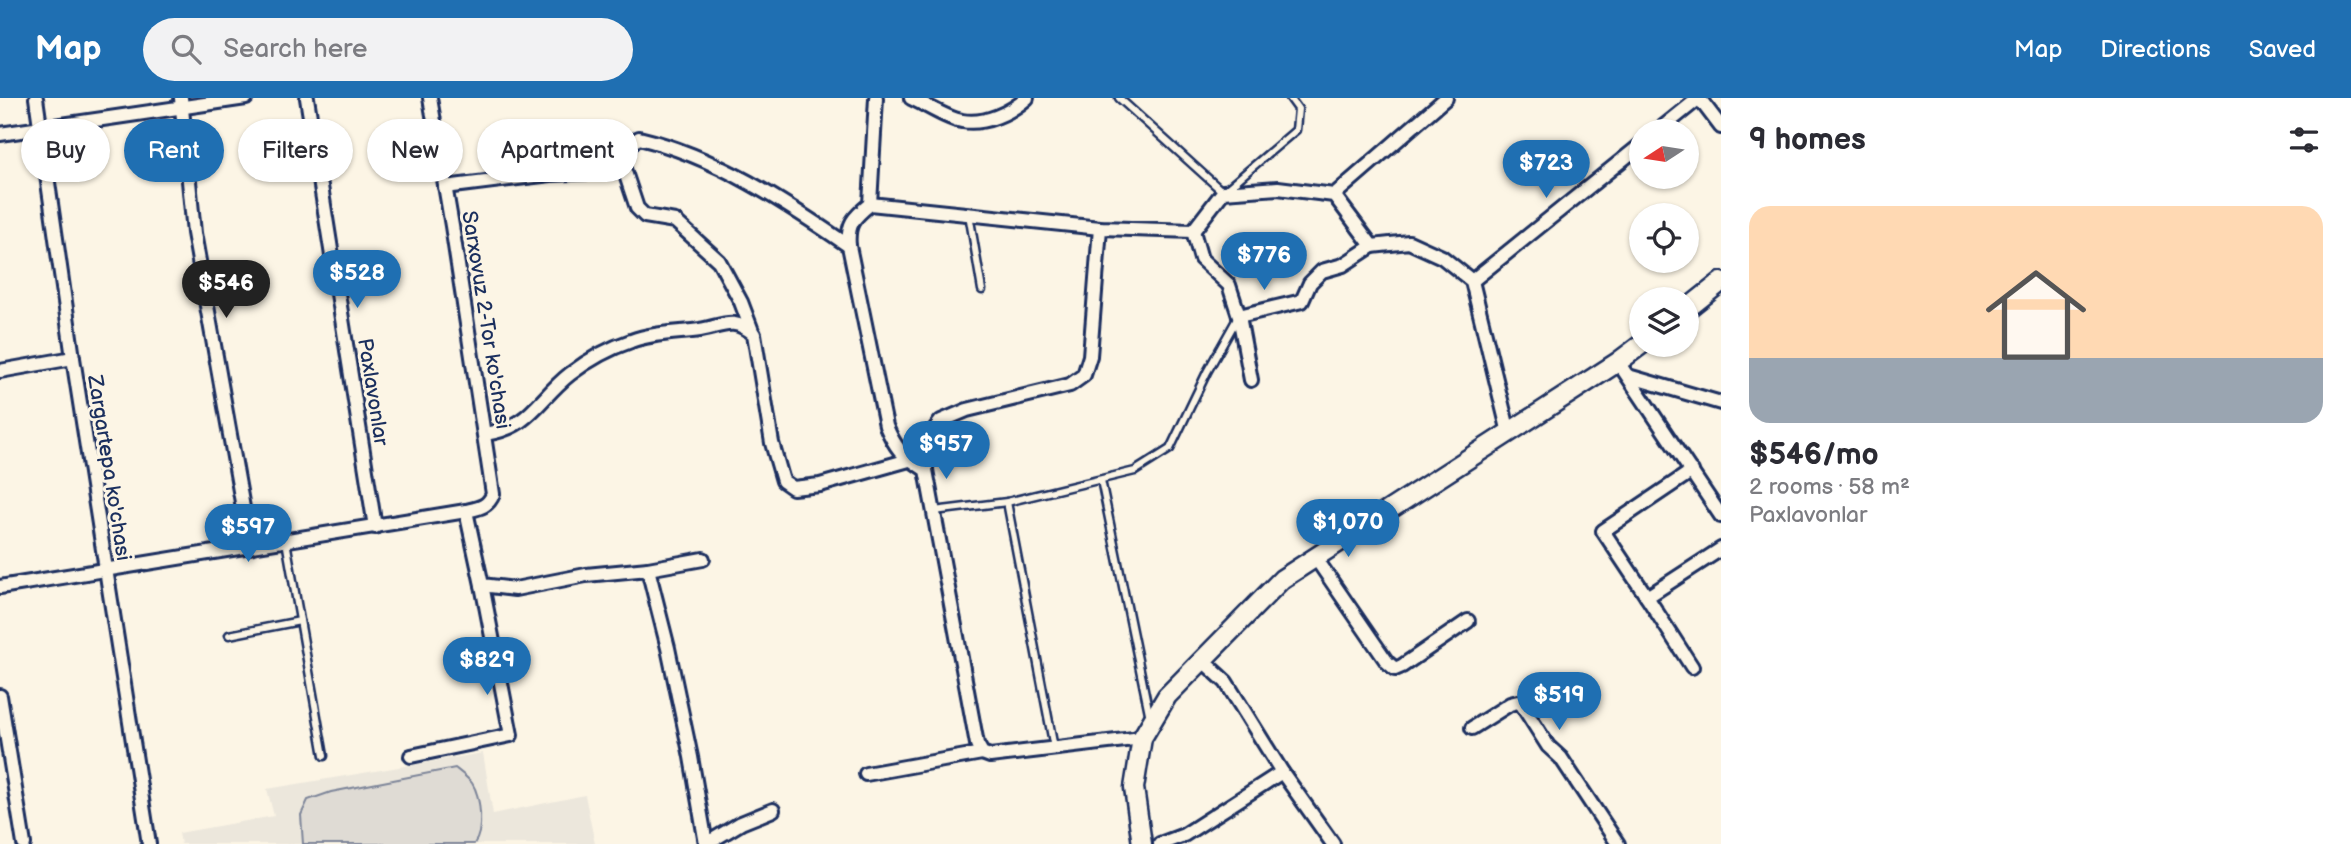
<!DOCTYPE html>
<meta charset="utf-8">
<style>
:root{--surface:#fff;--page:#f2f2f3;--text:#2b2b33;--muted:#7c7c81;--accent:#1f6fb2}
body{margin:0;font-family:"Balsamiq Sans",sans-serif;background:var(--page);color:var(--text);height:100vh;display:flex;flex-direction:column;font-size:26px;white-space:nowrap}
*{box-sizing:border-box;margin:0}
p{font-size:23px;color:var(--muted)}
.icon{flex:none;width:38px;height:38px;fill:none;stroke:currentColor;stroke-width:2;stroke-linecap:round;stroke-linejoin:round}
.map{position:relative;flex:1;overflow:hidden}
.sheet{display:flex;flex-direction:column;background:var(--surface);width:630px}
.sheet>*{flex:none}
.hud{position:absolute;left:21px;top:21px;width:665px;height:63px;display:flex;gap:14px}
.needle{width:46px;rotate:258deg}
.fabs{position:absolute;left:1629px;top:21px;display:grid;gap:14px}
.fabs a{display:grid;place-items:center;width:70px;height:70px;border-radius:50%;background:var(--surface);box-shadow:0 2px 5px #0004;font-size:35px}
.price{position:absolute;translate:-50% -60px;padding:0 16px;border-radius:24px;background:var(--accent);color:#fff;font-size:23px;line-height:46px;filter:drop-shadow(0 2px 4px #0008)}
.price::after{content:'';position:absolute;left:50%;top:42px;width:21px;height:16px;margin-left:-10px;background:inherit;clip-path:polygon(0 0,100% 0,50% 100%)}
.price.current{background:#222;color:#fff}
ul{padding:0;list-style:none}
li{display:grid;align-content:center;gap:14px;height:371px;padding:0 28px}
li span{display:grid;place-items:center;height:217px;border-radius:21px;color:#555}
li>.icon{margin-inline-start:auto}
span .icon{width:126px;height:126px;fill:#fffc;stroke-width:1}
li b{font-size:30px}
h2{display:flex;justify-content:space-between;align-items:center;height:84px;padding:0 28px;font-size:30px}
.chip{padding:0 24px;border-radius:32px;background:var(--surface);box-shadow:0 2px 5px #0004;font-size:24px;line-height:63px}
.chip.current{background:var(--accent);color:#fff}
header{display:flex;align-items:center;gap:42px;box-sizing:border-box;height:98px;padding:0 35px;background:var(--accent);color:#fff}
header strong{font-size:33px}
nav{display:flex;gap:38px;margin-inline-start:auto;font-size:24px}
.search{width:490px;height:63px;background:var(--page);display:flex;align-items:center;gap:18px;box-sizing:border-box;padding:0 24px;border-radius:38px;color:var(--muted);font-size:26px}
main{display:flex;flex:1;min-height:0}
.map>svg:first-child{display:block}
.built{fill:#ece7dc}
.green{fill:#dfdbd4;stroke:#7d8599;stroke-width:2}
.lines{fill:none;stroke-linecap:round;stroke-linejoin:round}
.lane-casing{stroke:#1b2f5e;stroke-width:11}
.street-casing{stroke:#1b2f5e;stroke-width:18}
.secondary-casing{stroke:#1b2f5e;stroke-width:23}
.lane{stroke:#fcf5e5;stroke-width:6}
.street{stroke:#fcf5e5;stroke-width:12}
.secondary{stroke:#fcf5e5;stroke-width:18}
.labels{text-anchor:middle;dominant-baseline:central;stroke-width:6;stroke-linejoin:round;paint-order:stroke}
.street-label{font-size:21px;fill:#1b2f5e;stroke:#fcf5e5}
</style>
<header>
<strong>Map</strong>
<div class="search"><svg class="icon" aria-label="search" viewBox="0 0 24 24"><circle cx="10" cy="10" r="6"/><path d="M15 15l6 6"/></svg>Search here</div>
<nav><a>Map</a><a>Directions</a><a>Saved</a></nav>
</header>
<main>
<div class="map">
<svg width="1721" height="746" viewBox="0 0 1721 746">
<rect width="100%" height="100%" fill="#fcf5e5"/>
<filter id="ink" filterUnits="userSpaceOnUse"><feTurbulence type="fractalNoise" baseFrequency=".0143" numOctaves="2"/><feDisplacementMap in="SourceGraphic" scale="14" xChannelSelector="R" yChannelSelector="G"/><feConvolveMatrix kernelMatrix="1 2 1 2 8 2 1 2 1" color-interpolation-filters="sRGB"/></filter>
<g filter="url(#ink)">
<polygon class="built" points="483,655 493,716 585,697 595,746 181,746 179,735 274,718 267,691"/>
<path class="green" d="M455 670C460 674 468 680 472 685 481 699 484 733 474 746H303L301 717 308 702 331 694Z"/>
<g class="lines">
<defs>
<g id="lane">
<polyline points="1119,0 1223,94 1296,32 1298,11 1290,0"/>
<polyline points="969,116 982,192"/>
<polyline points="1101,382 1150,620"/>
<polyline points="1007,404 1054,650"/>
<polyline points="934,413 1007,404 1135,373 1170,351 1207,274 1238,219"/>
<polyline points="286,443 324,658"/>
<polyline points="229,537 300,523"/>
</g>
<g id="street">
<polyline points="36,0 73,260 149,746"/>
<polyline points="181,0 194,135 250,449"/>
<polyline points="307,0 375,429"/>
<path d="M876 0 870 106C853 120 847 126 849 148L886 328C898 356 903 356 926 372L977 646 982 655 990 658 1142 640"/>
<path d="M911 0C925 6 947 21 962 23 985 27 1010 15 1027 0"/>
<polyline points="1699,0 1721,29"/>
<polyline points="1658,33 1699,0"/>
<polyline points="0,36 246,0"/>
<polyline points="623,68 637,110 645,118 675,123 719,163 741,204 752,233"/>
<path d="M445 89 551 76 614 73 623 68 630 46 639 40C715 58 785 104 849 148"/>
<polyline points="1334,97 1446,0"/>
<polyline points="870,106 1100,130 1193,133 1223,94 1278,90 1334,97 1372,148 1409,144 1442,159 1472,183 1509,335"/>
<polyline points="1193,133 1201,161 1229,187 1239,218"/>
<polyline points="1472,183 1642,46"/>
<polyline points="1618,264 1721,418"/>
<polyline points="0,273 73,260"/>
<polyline points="1628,278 1721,305"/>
<polyline points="1251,282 1239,218 1302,203 1310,185 1322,173 1343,167 1372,148"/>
<path d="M485 336C530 330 538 301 570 276 587 263 610 250 631 243 652 235 677 235 700 232 724 228 732 218 754 236L772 345 783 383 793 390 820 387 909 362"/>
<polyline points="926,372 927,341 941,323 967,312 1070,287 1084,277 1090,258 1100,130"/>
<polyline points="1692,373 1603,433 1647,499 1721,451"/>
<polyline points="466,413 482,487 515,491 586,477 648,471 668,550 691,659 706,746 741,725 773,712"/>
<polyline points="1315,459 1387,564 1395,571 1402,568 1468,523"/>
<polyline points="648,471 703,461"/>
<path d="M0 489 466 413C479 410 488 409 493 396L452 128 430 0"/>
<polyline points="1647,499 1692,569"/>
<polyline points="1202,562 1226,584 1282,674 1333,746"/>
<polyline points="0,598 24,746"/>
<polyline points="1472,630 1510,606 1518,604 1522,607 1548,648 1561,660 1618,746"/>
<polyline points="411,658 511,637 482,487"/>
<polyline points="866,676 982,655"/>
<polyline points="1160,746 1184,737 1282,674"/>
</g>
<g id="secondary">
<polyline points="1687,211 1721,184"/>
<polyline points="1142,746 1134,690 1142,640 1167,598 1282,481 1618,264 1642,246"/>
</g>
</defs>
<use href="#lane" class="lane-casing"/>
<use href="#street" class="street-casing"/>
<use href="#secondary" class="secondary-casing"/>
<use href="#lane" class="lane"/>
<use href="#street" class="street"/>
<use href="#secondary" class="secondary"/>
</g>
</g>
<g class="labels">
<g class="street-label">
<text transform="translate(486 222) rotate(81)">Sarxovuz 2-Tor ko'chasi</text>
<text transform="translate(373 294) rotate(81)">Paxlavonlar</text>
<text transform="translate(109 370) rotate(81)">Zargartepa ko'chasi</text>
</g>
</g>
</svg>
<div class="fabs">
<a><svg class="needle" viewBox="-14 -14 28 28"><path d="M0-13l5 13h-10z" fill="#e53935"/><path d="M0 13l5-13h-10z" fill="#7c7c81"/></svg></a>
<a><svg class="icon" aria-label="locate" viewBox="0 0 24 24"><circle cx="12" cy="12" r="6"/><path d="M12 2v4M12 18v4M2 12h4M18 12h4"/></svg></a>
<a><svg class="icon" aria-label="layers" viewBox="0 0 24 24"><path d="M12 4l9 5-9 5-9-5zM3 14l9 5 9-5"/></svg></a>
</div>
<b class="price" style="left:1546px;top:102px">$723</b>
<b class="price" style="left:1264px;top:194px">$776</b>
<b class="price" style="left:357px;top:212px">$528</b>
<b class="price current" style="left:226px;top:222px">$546</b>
<b class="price" style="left:946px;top:383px">$957</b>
<b class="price" style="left:1348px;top:461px">$1,070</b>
<b class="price" style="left:248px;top:466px">$597</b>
<b class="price" style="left:487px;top:599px">$829</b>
<b class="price" style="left:1559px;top:634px">$519</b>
<div class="hud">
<a class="chip">Buy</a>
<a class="chip current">Rent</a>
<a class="chip">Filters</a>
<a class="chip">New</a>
<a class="chip">Apartment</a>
</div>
</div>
<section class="sheet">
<h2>9 homes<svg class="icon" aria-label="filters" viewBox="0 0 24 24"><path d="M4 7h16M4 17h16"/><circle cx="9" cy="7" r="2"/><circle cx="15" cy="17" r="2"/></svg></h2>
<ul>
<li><span style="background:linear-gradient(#ffd9b3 70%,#9aa5b1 0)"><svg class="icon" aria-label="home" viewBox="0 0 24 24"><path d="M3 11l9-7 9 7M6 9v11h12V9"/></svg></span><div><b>$546/mo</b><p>2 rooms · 58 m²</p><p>Paxlavonlar</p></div></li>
</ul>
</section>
</main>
